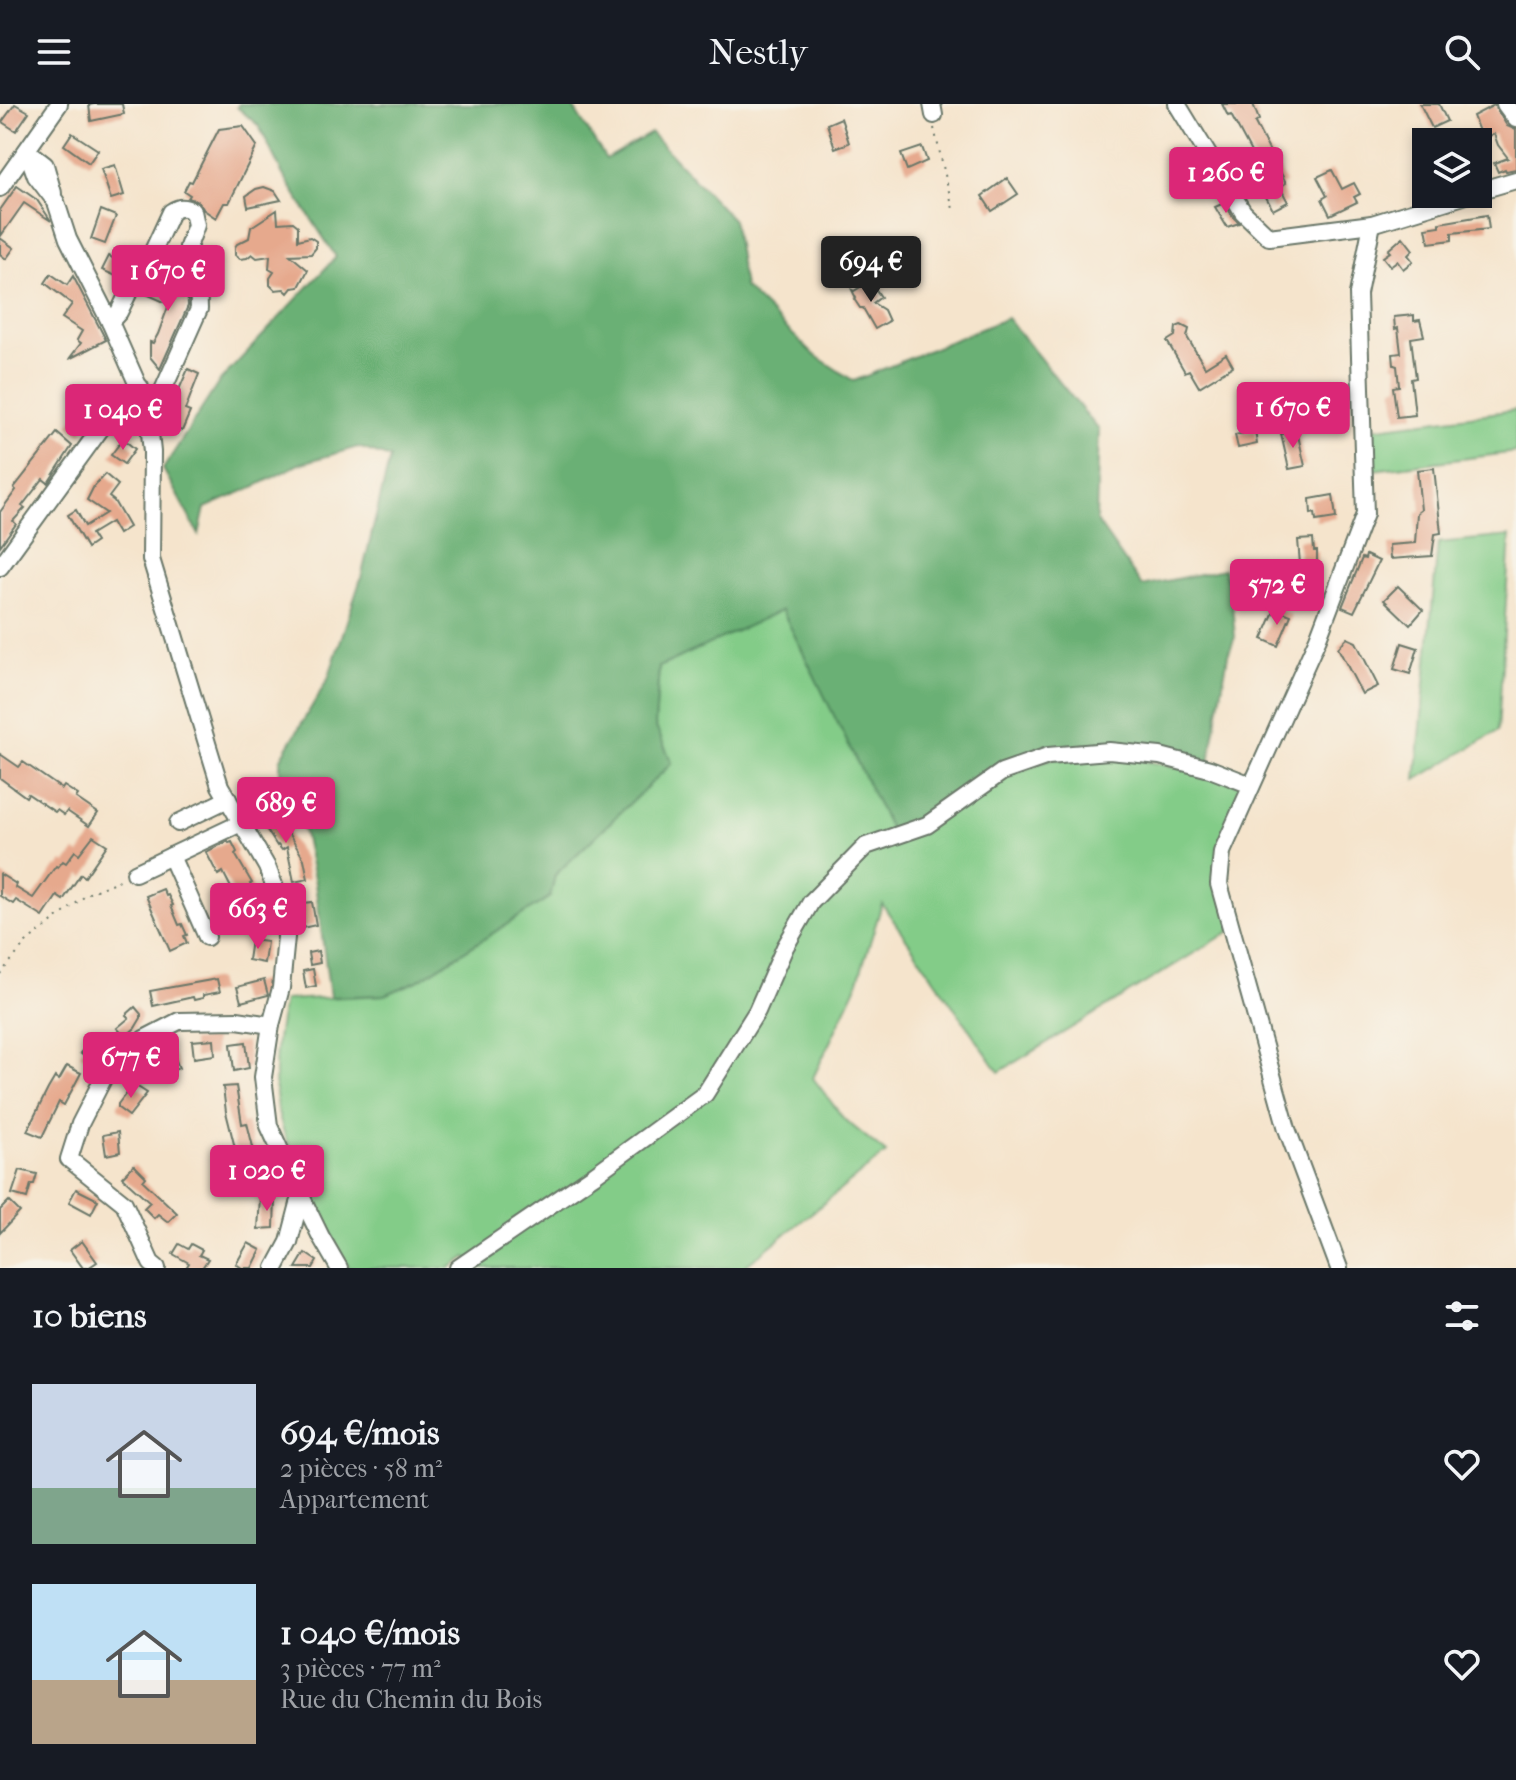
<!DOCTYPE html>
<html lang="fr">
<meta charset="utf-8">
<style>
:root{--surface:#171b24;--page:#20242c;--text:#f1f3f6;--muted:#9ea1a6;--accent:#db2777}
body{margin:0;font-family:"IM FELL French Canon",serif;background:var(--page);color:var(--text);height:100vh;display:flex;flex-direction:column;font-size:30px;white-space:nowrap}
*{box-sizing:border-box;margin:0}
p{font-size:26px;color:var(--muted)}
.icon{flex:none;width:44px;height:44px;fill:none;stroke:currentColor;stroke-width:2;stroke-linecap:round;stroke-linejoin:round}
.map{position:relative;height:1164px;overflow:hidden}
.drawer{display:flex;flex-direction:column;background:var(--surface);flex:1}
.drawer>*{flex:none}
.controls{position:absolute;left:1412px;top:24px;display:grid;gap:16px}
.controls a{display:grid;place-items:center;width:80px;height:80px;border-radius:0px;background:var(--surface);box-shadow:0 4px 12px #0003;font-size:40px}
.price{position:absolute;translate:-50% -68px;padding:0 18px;border-radius:8px;background:var(--accent);color:#fff;font-size:26px;line-height:52px;filter:drop-shadow(0 2px 4px #0008)}
.price::after{content:'';position:absolute;left:50%;top:48px;width:24px;height:18px;margin-left:-12px;background:inherit;clip-path:polygon(0 0,100% 0,50% 100%)}
.price.current{background:#222;color:#fff}
ul{padding:0;list-style:none}
li{display:flex;align-items:center;gap:24px;height:200px;padding:0 32px}
li span{display:grid;place-items:center;flex:none;width:224px;height:160px;border-radius:0px;color:#555}
li>.icon{margin-inline-start:auto}
span .icon{width:96px;height:96px;fill:#fffc;stroke-width:1}
li b{font-size:34px}
h2{display:flex;justify-content:space-between;align-items:center;height:96px;padding:0 32px;font-size:34px}
header{display:flex;justify-content:space-between;align-items:center;height:104px;padding:0 32px;background:var(--surface);font-size:36px;font-weight:600}
.map>svg:first-child{display:block}
.green{fill:#83cc88;stroke:#51845e;stroke-width:2}
.forest{fill:#6ab074;stroke:#447654;stroke-width:2}
.building{fill:#e6a98d}
.lines{fill:none;stroke-linecap:round;stroke-linejoin:round}
.minor-casing{stroke:#6a7769;stroke-width:20}
.path{stroke:#6a7769;stroke-width:2;stroke-dasharray:2 6;stroke-linecap:butt}
.minor{stroke:#fff;stroke-width:16}
</style>
<header><svg class="icon" aria-label="menu" viewBox="0 0 24 24"><path d="M4 6h16M4 12h16M4 18h16"/></svg>Nestly<svg class="icon" aria-label="search" viewBox="0 0 24 24"><circle cx="10" cy="10" r="6"/><path d="M15 15l6 6"/></svg></header>
<div class="map">
<svg width="1516" height="1164" viewBox="0 0 1516 1164">
<rect width="100%" height="100%" fill="#f7f3e8"/>
<filter id="ink" filterUnits="userSpaceOnUse"><feTurbulence type="fractalNoise" baseFrequency=".0125" numOctaves="2"/><feDisplacementMap in="SourceGraphic" scale="16" xChannelSelector="R" yChannelSelector="G"/><feConvolveMatrix kernelMatrix="1 2 1 2 8 2 1 2 1" color-interpolation-filters="sRGB"/></filter>
<filter id="wash" filterUnits="userSpaceOnUse"><feTurbulence type="fractalNoise" baseFrequency=".006" numOctaves="4" result="noise"/><feDisplacementMap in="SourceGraphic" scale="32" xChannelSelector="R" yChannelSelector="G"/><feGaussianBlur stdDeviation="1.8" result="paint"/><feColorMatrix in="noise" values="0 0 0 0 0 0 0 0 0 0 0 0 0 0 0 0 0 1.4 0 .05"/><feComposite in="paint" operator="in"/></filter>
<g filter="url(#wash)">
<rect width="100%" height="100%" fill="#f5e4cc"/>
<g class="green">
<polygon points="1516,306 1516,348 1372,366 1370,325"/>
<polygon points="1510,432 1498,627 1416,676 1438,439"/>
<path d="M782 505 897 738 1004 673 1050 655H1133L1211 669 1246 684 1216 755 1232 826 999 968 882 800 856 883 813 974 844 1015 886 1049 743 1164H479L467 1153 450 1164H349C330 1129 312 1095 296 1059 289 1041 279 1020 277 1000 272 965 276 931 284 896L385 891 417 877 550 793 555 771 672 659 655 621 659 563Z"/>
</g>
<polygon class="forest" points="239,0 571,0 606,55 651,29 733,116 744,183 813,250 854,277 1007,214 1099,326 1096,416 1142,482 1224,465 1232,500 1235,533 1228,551 1209,659 1109,639 1049,647 926,717 892,729 782,506 659,563 655,621 672,659 555,771 550,793 417,877 385,891 330,893 315,779 304,729 280,683 280,656 328,575 361,474 390,354 358,343 299,360 260,380 205,404 199,431 163,365 219,278 336,153 283,71 259,22 237,3"/>
<g id="blocks">
<g class="building">
<polygon points="15,0 29,8 16,27 2,18"/>
<polygon points="94,0 122,0 124,10 91,17 89,1"/>
<polygon points="1222,0 1253,0 1259,16 1255,19 1286,79 1280,83 1288,98 1273,106 1259,80 1266,76 1231,11 1228,12"/>
<polygon points="1420,0 1439,0 1447,17 1432,24"/>
<polygon points="1494,1 1507,22 1516,26 1516,65 1506,67 1505,65 1498,68 1494,59 1508,54 1498,41 1494,30 1482,35 1473,12"/>
<polygon points="841,14 849,39 835,44 827,20"/>
<polygon points="243,22 257,42 229,99 224,99 216,114 204,106 198,97 188,94 190,91 184,87 189,77 192,78 219,25"/>
<polygon points="72,29 98,46 89,59 64,41"/>
<polygon points="922,43 927,57 907,66 901,50"/>
<polygon points="115,61 124,91 111,95 101,65"/>
<polygon points="1332,66 1342,85 1354,79 1360,90 1354,93 1357,98 1330,111 1322,95 1327,92 1317,73"/>
<polygon points="1007,74 1018,90 992,107 982,92"/>
<polygon points="17,82 37,96 51,117 24,99 0,133 0,106"/>
<polygon points="264,83 275,87 281,96 248,103 246,92 256,85"/>
<polygon points="1224,99 1234,114 1239,119 1227,123 1215,103"/>
<polygon points="101,106 116,112 105,140 91,135"/>
<polygon points="277,106 278,119 293,118 298,122 298,136 310,133 316,137 316,144 311,150 290,151 308,166 299,183 292,184 288,189 284,185 275,186 270,181 270,174 274,168 269,165 270,152 257,154 252,150 247,154 240,155 235,151 235,143 237,140 249,134 251,123"/>
<polygon points="1487,111 1489,125 1452,129 1452,136 1429,139 1426,124 1440,122 1440,119"/>
<polygon points="1403,133 1413,146 1408,151 1413,157 1403,165 1397,157 1390,162 1383,153 1390,148 1388,146"/>
<polygon points="0,134 14,144 6,155 0,150"/>
<polygon points="109,152 122,159 124,153 132,156 123,175 102,166"/>
<polygon points="175,167 186,172 184,180 187,181 188,202 160,265 150,253 150,238 153,239 158,230 169,200 146,190 147,187 143,185 148,173 169,181"/>
<polygon points="51,170 67,181 73,172 106,236 69,255 81,239 77,236 82,227 62,214 72,200 45,179"/>
<polygon points="870,177 881,193 873,199 884,206 889,217 875,225 863,204 860,204 854,195 856,194 852,186 854,187"/>
<polygon points="1414,211 1414,217 1420,216 1424,232 1411,234 1416,274 1411,275 1415,311 1397,313 1393,283 1399,282 1397,262 1394,261 1393,250 1401,249 1398,224 1395,225 1394,213"/>
<polygon points="1181,221 1189,225 1187,233 1205,263 1226,250 1233,262 1199,283 1189,266 1185,268 1167,237 1175,232 1176,223"/>
<polygon points="188,265 199,270 185,306 190,308 182,327 164,320"/>
<polygon points="89,285 106,298 81,330 68,321 79,307 75,305"/>
<polygon points="1255,327 1257,340 1238,344 1235,331"/>
<polygon points="1297,327 1305,362 1289,365 1281,330"/>
<polygon points="57,329 72,342 48,379 43,375 22,402 25,404 13,417 16,420 0,442 0,408 16,386 14,384"/>
<polygon points="123,335 135,345 124,360 111,351"/>
<polygon points="1434,364 1441,429 1435,430 1432,452 1390,455 1389,441 1415,439 1417,409 1421,406 1417,366"/>
<polygon points="105,370 118,381 109,393 114,397 129,423 118,430 111,418 91,430 96,438 87,444 68,411 76,406 85,422 106,409 87,396 94,382"/>
<polygon points="1333,391 1336,414 1316,417 1315,409 1311,410 1310,395"/>
<polygon points="1313,435 1314,447 1317,447 1317,459 1300,460 1298,436"/>
<polygon points="1366,451 1379,457 1354,508 1342,503 1362,454 1365,455"/>
<polygon points="1398,482 1423,506 1410,521 1384,496"/>
<polygon points="1275,505 1291,511 1278,542 1262,535"/>
<polygon points="1347,534 1356,538 1378,582 1362,590 1338,544"/>
<polygon points="1402,539 1418,544 1410,570 1394,565"/>
<polygon points="0,650 19,663 23,658 62,685 64,682 78,691 76,694 98,709 89,722 67,707 64,711 57,706 55,708 28,690 26,693 0,674"/>
<polygon points="272,706 276,712 277,711 304,755 308,775 294,778 287,743 282,746 278,741 277,742 263,720 264,719 261,713"/>
<polygon points="93,732 107,741 85,773 81,770 63,796 57,792 43,813 16,796 13,800 0,792 0,770 16,780 15,783 33,794 56,762 58,763 63,757 66,759 75,747 79,750"/>
<polygon points="228,737 229,739 232,738 237,748 235,750 252,779 250,780 260,799 262,798 268,809 266,809 269,816 252,825 223,768 218,771 206,748"/>
<polygon points="163,785 166,792 168,791 173,801 171,802 179,821 182,820 187,831 184,832 187,839 170,847 146,792"/>
<polygon points="312,798 316,821 302,824 298,800"/>
<polygon points="251,836 267,838 264,859 248,856"/>
<polygon points="318,847 320,859 310,861 308,849"/>
<polygon points="313,865 316,882 306,884 303,867"/>
<polygon points="217,875 220,888 203,891 203,894 194,896 193,893 153,902 150,887"/>
<polygon points="264,876 268,891 241,898 237,883"/>
<polygon points="135,903 141,910 141,914 135,924 125,933 117,924 129,914 126,911"/>
<polygon points="97,930 110,941 94,960 80,949"/>
<polygon points="214,935 215,951 194,954 192,937"/>
<polygon points="246,938 249,964 234,967 231,940"/>
<polygon points="173,949 179,964 152,975 146,963 159,958 158,955"/>
<polygon points="67,962 81,969 64,1001 59,998 42,1033 27,1027 48,985 55,973 59,976"/>
<polygon points="133,980 147,989 129,1012 118,1004 118,1000"/>
<polygon points="236,982 242,1020 247,1019 262,1079 242,1083 239,1070 245,1069 239,1047 236,1048 226,1008 223,983"/>
<polygon points="118,1028 120,1048 106,1051 103,1031"/>
<polygon points="134,1061 146,1073 143,1077 177,1109 168,1118 158,1110 154,1114 144,1104 150,1098 122,1073"/>
<polygon points="20,1066 37,1070 34,1080 31,1080 27,1094 12,1090"/>
<polygon points="76,1085 98,1096 91,1110 69,1098"/>
<polygon points="260,1094 275,1094 274,1124 258,1125"/>
<polygon points="9,1097 20,1108 0,1129 0,1106"/>
<polygon points="82,1137 97,1158 88,1164 83,1164 70,1146"/>
<polygon points="248,1139 261,1146 252,1164 242,1164 236,1160"/>
<polygon points="179,1140 188,1145 191,1140 202,1146 199,1151 208,1155 202,1164 186,1164 189,1159 173,1150"/>
<polygon points="305,1149 317,1157 313,1164 296,1164"/>
</g>
</g>
</g>
<g filter="url(#ink)">
<use href="#blocks" fill-opacity="0" stroke="#6a7769" stroke-width="2"/>
<g class="lines">
<defs>
<g id="minor">
<polyline points="932,0 934,11"/>
<polyline points="1177,0 1243,108 1269,133 1372,120 1470,90"/>
<polyline points="1505,0 1516,15"/>
<polyline points="27,47 36,72 56,98 68,135 110,218 144,295 148,310 152,348 151,455 220,682 267,763 284,807 286,833 281,884 271,921 263,973 269,1022 301,1092 289,1138 275,1164"/>
<polyline points="27,47 45,61 53,89"/>
<polyline points="0,84 59,0"/>
<polyline points="1478,87 1516,76"/>
<path d="M110 218 119 208 143 159 152 149 171 108C180 102 184 103 193 107L196 121 188 143 198 173 199 205 156 302 148 310"/>
<polyline points="0,463 109,313 140,283"/>
<polyline points="178,719 228,695"/>
<polyline points="171,752 207,833"/>
<polyline points="135,769 241,719"/>
<polyline points="301,1092 321,1133 339,1164"/>
<polyline points="157,1164 151,1159 124,1099 69,1055 80,1020 106,969 130,950 144,935 179,917 237,916 271,921"/>
<polyline points="458,1164 594,1071 705,990 757,907 785,843 811,798 866,742 927,721 1002,668 1048,652 1109,647 1160,652 1210,665 1251,681"/>
<polyline points="1339,1164 1287,1025 1219,780 1222,748 1318,534 1365,410 1358,190 1372,120"/>
</g>
</defs>
<use href="#minor" class="minor-casing"/>
<g class="path">
<polyline points="934,24 954,109"/>
<polyline points="0,870 26,839 89,789 122,775"/>
</g>
<use href="#minor" class="minor"/>
</g>
</g>
</svg>
<div class="controls">
<a><svg class="icon" aria-label="layers" viewBox="0 0 24 24"><path d="M12 4l9 5-9 5-9-5zM3 14l9 5 9-5"/></svg></a>
</div>
<b class="price" style="left:1226px;top:111px">1 260 €</b>
<b class="price current" style="left:871px;top:200px">694 €</b>
<b class="price" style="left:168px;top:209px">1 670 €</b>
<b class="price" style="left:1293px;top:346px">1 670 €</b>
<b class="price" style="left:123px;top:348px">1 040 €</b>
<b class="price" style="left:1277px;top:523px">572 €</b>
<b class="price" style="left:286px;top:741px">689 €</b>
<b class="price" style="left:258px;top:847px">663 €</b>
<b class="price" style="left:131px;top:996px">677 €</b>
<b class="price" style="left:267px;top:1109px">1 020 €</b>
</div>
<section class="drawer">
<h2>10 biens<svg class="icon" aria-label="filters" viewBox="0 0 24 24"><path d="M4 7h16M4 17h16"/><circle cx="9" cy="7" r="2"/><circle cx="15" cy="17" r="2"/></svg></h2>
<ul>
<li><span style="background:linear-gradient(#c9d6e8 65%,#7fa58c 0)"><svg class="icon" aria-label="home" viewBox="0 0 24 24"><path d="M3 11l9-7 9 7M6 9v11h12V9"/></svg></span><div><b>694 €/mois</b><p>2 pièces · 58 m²</p><p>Appartement</p></div><svg class="icon" aria-label="heart" viewBox="0 0 24 24"><path d="M12 20l-8-8c-3-5 5-10 8-4 3-6 11-1 8 4z"/></svg></li>
<li><span style="background:linear-gradient(#bfe0f5 60%,#b9a48a 0)"><svg class="icon" aria-label="home" viewBox="0 0 24 24"><path d="M3 11l9-7 9 7M6 9v11h12V9"/></svg></span><div><b>1 040 €/mois</b><p>3 pièces · 77 m²</p><p>Rue du Chemin du Bois</p></div><svg class="icon" aria-label="heart" viewBox="0 0 24 24"><path d="M12 20l-8-8c-3-5 5-10 8-4 3-6 11-1 8 4z"/></svg></li>
</ul>
</section>
